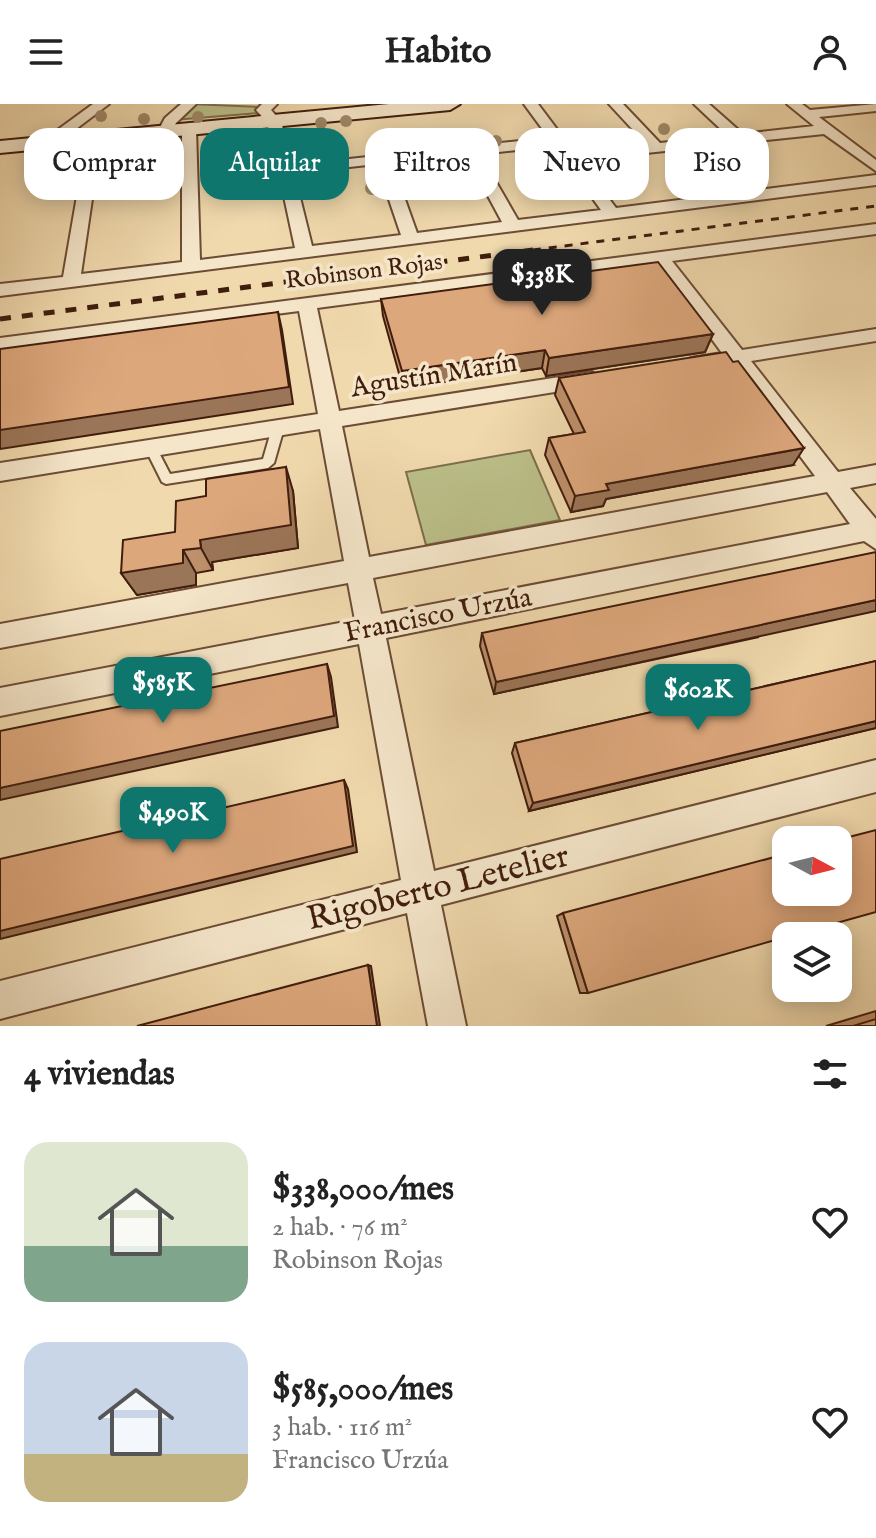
<!DOCTYPE html>
<html lang="es">
<meta charset="utf-8">
<style>
:root{--surface:#fff;--page:#f6f6f6;--text:#222;--muted:#767676;--accent:#0f766e}
body{margin:0;font-family:"IM FELL English",serif;background:var(--page);color:var(--text);height:100vh;display:flex;flex-direction:column;font-size:30px;white-space:nowrap}
*{box-sizing:border-box;margin:0}
p{font-size:26px;color:var(--muted)}
.icon{flex:none;width:44px;height:44px;fill:none;stroke:currentColor;stroke-width:2;stroke-linecap:round;stroke-linejoin:round}
.map{position:relative;height:922px;overflow:hidden}
.side{display:flex;flex-direction:column;background:var(--surface);flex:1}
.side>*{flex:none}
.top-card{position:absolute;left:24px;top:24px;width:828px;height:72px;display:flex;gap:16px}
.needle{width:52px;rotate:97deg}
.controls{position:absolute;left:772px;top:722px;display:grid;gap:16px}
.controls a{display:grid;place-items:center;width:80px;height:80px;border-radius:16px;background:var(--surface);box-shadow:0 4px 20px #0003;font-size:40px}
.price{position:absolute;translate:-50% -68px;padding:0 18px;border-radius:16px;background:var(--accent);color:#fff;font-size:26px;line-height:52px;filter:drop-shadow(0 2px 4px #0008)}
.price::after{content:'';position:absolute;left:50%;top:48px;width:24px;height:18px;margin-left:-12px;background:inherit;clip-path:polygon(0 0,100% 0,50% 100%)}
.price.current{background:#222;color:#fff}
ul{padding:0;list-style:none}
li{display:flex;align-items:center;gap:24px;height:200px;padding:0 24px}
li span{display:grid;place-items:center;flex:none;width:224px;height:160px;border-radius:24px;color:#555}
li>.icon{margin-inline-start:auto}
span .icon{width:96px;height:96px;fill:#fffc;stroke-width:1}
li b{font-size:34px}
h2{display:flex;justify-content:space-between;align-items:center;height:96px;padding:0 24px;font-size:34px}
.chip{padding:0 28px;border-radius:24px;background:var(--surface);box-shadow:0 4px 20px #0003;font-size:28px;line-height:72px}
.chip.current{background:var(--accent);color:#fff}
header{display:flex;justify-content:space-between;align-items:center;height:104px;padding:0 24px;background:var(--surface);font-size:36px;font-weight:800}
.map>svg:first-child{display:block}
.green{fill:#bbbf89;stroke:#7e6e4b;stroke-width:2}
.lines{fill:none;stroke-linecap:round;stroke-linejoin:round}
.lane-casing{stroke:#6c4c35;stroke-width:4}
.street-casing{stroke:#6c4c35;stroke-width:4}
.secondary-casing{stroke:#401d0d;stroke-width:4}
.lane{fill:#f5e6ca;fill-rule:evenodd}
.street{fill:#f5e6ca;fill-rule:evenodd}
.secondary{fill:#f5e6ca;fill-rule:evenodd}
.rail-far1{stroke:#401d0d;stroke-width:3;stroke-dasharray:8 8;stroke-linecap:butt}
.rail{stroke:#401d0d;stroke-width:5;stroke-dasharray:11 11;stroke-linecap:butt}
.tree{fill:#a08866}
.wall{fill:#be906b;stroke:#401d0d;stroke-width:2}
.shaded-wall{fill:#9b7557;stroke:#401d0d;stroke-width:2}
.building{fill:#dda77c;stroke:#401d0d;stroke-width:2}
.labels{text-anchor:middle;dominant-baseline:central;stroke-width:7;stroke-linejoin:round;paint-order:stroke}
.far-street-label{font-size:24px;fill:#401d0d;stroke:#f5e6ca}
.street-label{font-size:28px;fill:#401d0d;stroke:#f5e6ca}
.near-street-label{font-size:34px;fill:#401d0d;stroke:#f5e6ca}
</style>
<header><svg class="icon" aria-label="menu" viewBox="0 0 24 24"><path d="M4 6h16M4 12h16M4 18h16"/></svg>Habito<svg class="icon" aria-label="person" viewBox="0 0 24 24"><circle cx="12" cy="8" r="4"/><path d="M4 21q1-7 8-7t8 7"/></svg></header>
<div class="map">
<svg width="876" height="922" viewBox="0 0 876 922">
<rect width="100%" height="100%" fill="#f0d9ad"/>
<filter id="stains"><feTurbulence type="fractalNoise" baseFrequency=".0025" numOctaves="4"/><feColorMatrix values="0 0 0 0 .2 0 0 0 0 .09 0 0 0 0 .02 0 0 0 .5 -.17"/></filter>
<radialGradient id="worn" r=".72"><stop offset=".6" stop-color="#630" stop-opacity="0"/><stop offset="1" stop-color="#630" stop-opacity=".3"/></radialGradient>
<g class="green">
<polygon points="190,0 262,3 259,9 173,16"/>
<polygon points="530,346 560,416 426,441 406,368"/>
</g>
<g class="lines">
<defs>
<polygon id="lane" points="278,320 284,324 274,359 268,364 166,380 162,378 145,344 147,341 155,341 170,370 263,355 272,324"/>
<g id="street">
<polygon points="93,0 109,0 55,41 45,41 45,35"/>
<polygon points="181,0 196,0 176,19 170,30 160,30 158,27 165,14"/>
<path d="M262 0H277L271 6 281 17 292 61 549 34 524 0H538L574 48 646 40 609 0H623L660 39 728 32 694 0H709L743 30 814 22 787 0H802L810 6 876 0V7L819 13 876 56V67L824 30 580 56 616 104 876 71V81L0 192V180L63 173 87 34 94 30 101 34 81 170 182 158V25L189 21 196 25 200 156 295 144 279 69 275 66 277 63 267 18 256 6ZM555 42 601 106 518 116 480 50ZM466 51 502 118 417 129 392 59ZM377 60 401 131 312 142 294 69Z"/>
<path d="M876 120V130L672 157 742 246 876 225V237L751 257 838 368 876 361V379L850 384 876 415V445L864 437 386 534 434 767 876 656V688L441 801 466 922H428L407 809 0 915V877L401 776 359 540 0 612V584L355 516 348 479 0 544V520L344 457 320 325 0 377V359L318 310 299 207 0 246V234ZM656 159 722 249 691 254 688 259 691 264 698 266 731 260 815 372 369 453 342 322 592 282 602 275 592 268 339 307 317 204ZM827 388 850 420 381 510 373 474Z"/>
</g>
<polygon id="secondary" points="389,0 460,0 450,6 0,49 0,37"/>
</defs>
<use href="#lane" class="lane-casing"/>
<use href="#street" class="street-casing"/>
<use href="#secondary" class="secondary-casing"/>
<use href="#lane" class="lane"/>
<use href="#street" class="street"/>
<use href="#secondary" class="secondary"/>
<polyline class="rail-far1" points="517,148 876,102"/>
<polyline class="rail" points="0,215 533,146"/>
</g>
<g class="tree">
<circle cx="101" cy="12" r="6"/>
<circle cx="198" cy="13" r="6"/>
<circle cx="144" cy="15" r="6"/>
<circle cx="346" cy="17" r="6"/>
<circle cx="321" cy="19" r="6"/>
<circle cx="664" cy="25" r="6"/>
<circle cx="132" cy="37" r="6"/>
<circle cx="496" cy="37" r="6"/>
<circle cx="110" cy="39" r="6"/>
<circle cx="296" cy="53" r="6"/>
<circle cx="475" cy="76" r="6"/>
<circle cx="372" cy="84" r="7"/>
</g>
<g class="wall">
<polygon points="381,195 713,230 705,248 546,272 542,264 403,284 383,212"/>
<polygon points="559,274 793,361 606,395 603,402 571,408 545,351 549,334 574,330 555,291"/>
<polygon points="293,387 298,444 212,458 213,466 196,469 196,481 137,491 121,469"/>
<polygon points="482,529 759,533 494,590 480,542"/>
<polygon points="876,557 876,624 529,707 512,649 515,639"/>
<polygon points="563,809 588,889 580,889 557,812"/>
<polygon points="876,907 876,922 826,922"/>
</g>
<g class="shaded-wall">
<polygon points="278,208 282,226 293,300 0,345 0,326"/>
<polygon points="713,230 705,248 546,272 549,254"/>
<polygon points="545,246 542,264 403,284 402,267"/>
<polygon points="804,344 793,361 606,395 603,402 571,408 575,392 606,380"/>
<polygon points="286,363 293,387 298,444 212,458 213,466 201,444 200,436"/>
<polygon points="183,446 196,469 196,481 137,491 121,469"/>
<polygon points="876,496 876,507 494,590 496,578"/>
<polygon points="327,560 331,573 338,623 0,696 0,684"/>
<polygon points="876,617 876,624 529,707 533,699"/>
<polygon points="344,676 348,685 357,748 0,835 0,827"/>
<polygon points="368,861 371,862 380,922 377,922"/>
</g>
<g class="building">
<polygon points="658,158 713,230 549,254 545,246 402,267 381,195"/>
<polygon points="278,208 289,283 0,326 0,245"/>
<polygon points="726,248 733,258 738,257 804,344 606,380 609,386 575,392 549,334 585,328 559,274"/>
<polygon points="286,363 291,421 200,436 201,444 183,446 183,459 121,469 123,436 175,428 176,397 206,392 206,375"/>
<polygon points="876,448 876,496 496,578 482,529"/>
<polygon points="876,557 876,617 533,699 515,639"/>
<polygon points="327,560 334,612 0,684 0,627"/>
<polygon points="344,676 353,742 0,827 0,755"/>
<polygon points="876,726 876,808 790,832 786,832 786,833 588,889 563,809 786,750 786,788 838,788 837,736"/>
<polygon points="368,861 377,922 137,922"/>
<polygon points="876,915 876,922 853,922"/>
</g>
<g class="labels">
<g class="far-street-label">
<text transform="translate(364 168) rotate(-7)">Robinson Rojas</text>
</g>
<g class="street-label">
<text transform="translate(434 272) rotate(-9)">Agustín Marín</text>
<text transform="translate(438 512) rotate(-11)">Francisco Urzúa</text>
</g>
<g class="near-street-label">
<text transform="translate(438 784) rotate(-14)">Rigoberto Letelier</text>
</g>
</g>
<rect width="100%" height="100%" filter="url(#stains)"/>
<rect width="100%" height="100%" fill="url(#worn)"/>
</svg>
<div class="controls">
<a><svg class="needle" viewBox="-14 -14 28 28"><path d="M0-13l5 13h-10z" fill="#e53935"/><path d="M0 13l5-13h-10z" fill="#767676"/></svg></a>
<a><svg class="icon" aria-label="layers" viewBox="0 0 24 24"><path d="M12 4l9 5-9 5-9-5zM3 14l9 5 9-5"/></svg></a>
</div>
<b class="price current" style="left:542px;top:213px">$338K</b>
<b class="price" style="left:163px;top:621px">$585K</b>
<b class="price" style="left:698px;top:628px">$602K</b>
<b class="price" style="left:173px;top:751px">$490K</b>
<div class="top-card">
<a class="chip">Comprar</a>
<a class="chip current">Alquilar</a>
<a class="chip">Filtros</a>
<a class="chip">Nuevo</a>
<a class="chip">Piso</a>
</div>
</div>
<section class="side">
<h2>4 viviendas<svg class="icon" aria-label="filters" viewBox="0 0 24 24"><path d="M4 7h16M4 17h16"/><circle cx="9" cy="7" r="2"/><circle cx="15" cy="17" r="2"/></svg></h2>
<ul>
<li><span style="background:linear-gradient(#dfe7d0 65%,#7fa58c 0)"><svg class="icon" aria-label="home" viewBox="0 0 24 24"><path d="M3 11l9-7 9 7M6 9v11h12V9"/></svg></span><div><b>$338,000/mes</b><p>2 hab. · 76 m²</p><p>Robinson Rojas</p></div><svg class="icon" aria-label="heart" viewBox="0 0 24 24"><path d="M12 20l-8-8c-3-5 5-10 8-4 3-6 11-1 8 4z"/></svg></li>
<li><span style="background:linear-gradient(#c9d6e8 70%,#c2b280 0)"><svg class="icon" aria-label="home" viewBox="0 0 24 24"><path d="M3 11l9-7 9 7M6 9v11h12V9"/></svg></span><div><b>$585,000/mes</b><p>3 hab. · 116 m²</p><p>Francisco Urzúa</p></div><svg class="icon" aria-label="heart" viewBox="0 0 24 24"><path d="M12 20l-8-8c-3-5 5-10 8-4 3-6 11-1 8 4z"/></svg></li>
</ul>
</section>
